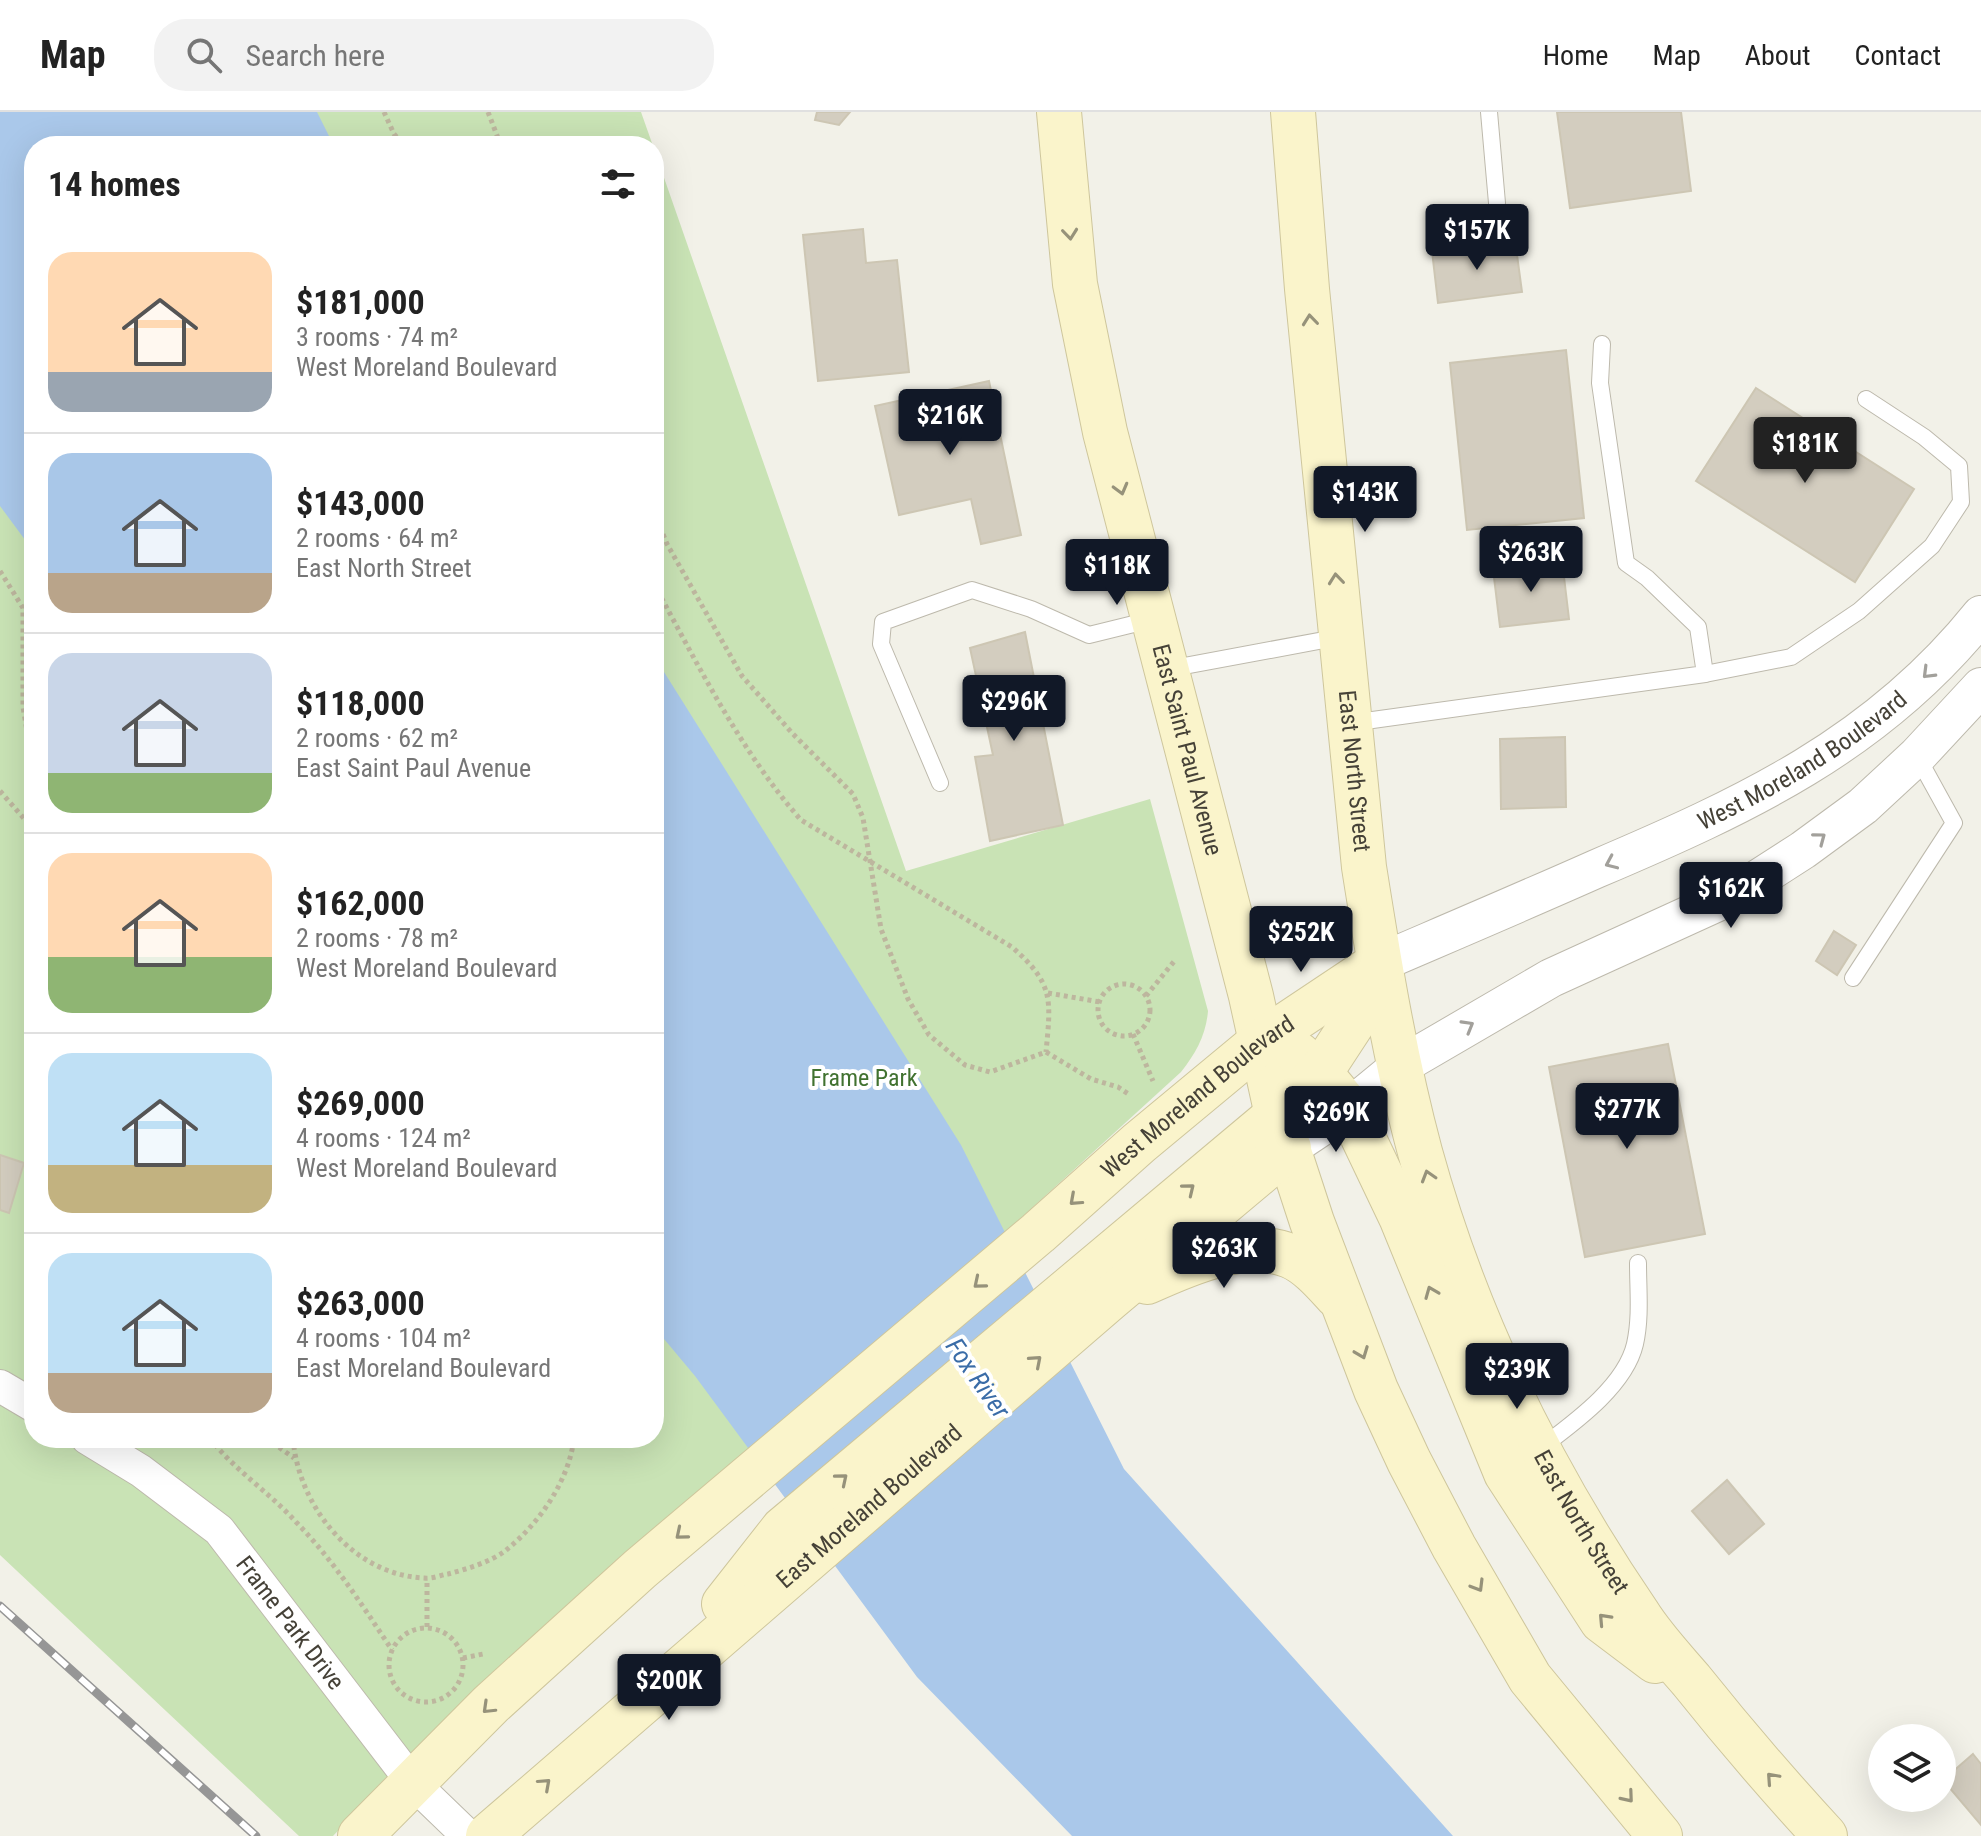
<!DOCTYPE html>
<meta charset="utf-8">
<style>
:root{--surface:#fff;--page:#f2f2f2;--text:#222;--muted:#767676;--line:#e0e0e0;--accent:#111827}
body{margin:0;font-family:"Roboto Condensed",sans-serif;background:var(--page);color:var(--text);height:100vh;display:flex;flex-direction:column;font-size:30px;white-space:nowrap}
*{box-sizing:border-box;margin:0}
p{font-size:26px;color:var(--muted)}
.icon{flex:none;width:44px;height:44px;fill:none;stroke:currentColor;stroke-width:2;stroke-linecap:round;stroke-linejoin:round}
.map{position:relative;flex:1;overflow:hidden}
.drawer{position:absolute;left:24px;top:24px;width:640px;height:1312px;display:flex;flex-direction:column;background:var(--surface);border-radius:32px;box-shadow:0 8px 32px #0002}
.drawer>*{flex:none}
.fabs{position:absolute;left:1868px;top:1612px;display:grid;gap:16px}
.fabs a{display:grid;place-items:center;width:88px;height:88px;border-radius:50%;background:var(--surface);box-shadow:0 8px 32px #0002;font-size:40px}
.price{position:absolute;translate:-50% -68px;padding:0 18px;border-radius:8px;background:var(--accent);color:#fff;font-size:26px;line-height:52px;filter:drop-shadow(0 2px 4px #0008)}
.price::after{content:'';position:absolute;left:50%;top:48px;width:24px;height:18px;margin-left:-12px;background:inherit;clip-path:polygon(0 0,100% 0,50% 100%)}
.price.current{background:#222;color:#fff}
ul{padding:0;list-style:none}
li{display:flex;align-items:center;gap:24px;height:200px;padding:0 24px}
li+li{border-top:2px solid var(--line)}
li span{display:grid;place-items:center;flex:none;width:224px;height:160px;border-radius:24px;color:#555}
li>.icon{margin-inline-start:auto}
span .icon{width:96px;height:96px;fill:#fffc;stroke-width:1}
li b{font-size:34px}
h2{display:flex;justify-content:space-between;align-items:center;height:96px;padding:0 24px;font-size:34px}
header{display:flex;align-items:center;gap:48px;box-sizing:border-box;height:112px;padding:0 40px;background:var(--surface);border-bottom:2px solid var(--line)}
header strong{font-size:38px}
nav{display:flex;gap:44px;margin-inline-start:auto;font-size:28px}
.search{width:560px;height:72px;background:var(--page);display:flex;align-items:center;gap:20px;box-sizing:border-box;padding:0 28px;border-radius:32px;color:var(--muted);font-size:30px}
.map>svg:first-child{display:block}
.green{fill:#c9e3b5}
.water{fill:#aac8ea}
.building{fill:#d3cdbf;stroke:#cdc6b3;stroke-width:2}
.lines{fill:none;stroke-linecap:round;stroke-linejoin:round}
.service-casing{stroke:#bdb9ac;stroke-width:18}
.minor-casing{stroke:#bdb9ac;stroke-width:34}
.tertiary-casing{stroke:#bdb9ac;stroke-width:40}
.secondary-casing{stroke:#cec69c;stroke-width:46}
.path{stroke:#bdb69e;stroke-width:5;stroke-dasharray:4 4;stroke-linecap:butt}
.service{stroke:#fff;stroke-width:16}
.minor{stroke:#fff;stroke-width:32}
.tertiary{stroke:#fff;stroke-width:38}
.secondary{stroke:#faf4cb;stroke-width:44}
.rail-casing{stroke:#969696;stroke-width:9}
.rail{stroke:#fff;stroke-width:6;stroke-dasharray:18;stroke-linecap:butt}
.oneway{stroke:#96927a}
.oneway2{stroke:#a2a09b}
.labels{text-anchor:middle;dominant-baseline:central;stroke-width:8;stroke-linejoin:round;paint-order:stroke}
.street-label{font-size:24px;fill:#454137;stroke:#fff}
.park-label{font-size:24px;fill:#417230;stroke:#fff}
.water-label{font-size:26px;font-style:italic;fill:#3a6ca7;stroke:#fff}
</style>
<header>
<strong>Map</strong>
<div class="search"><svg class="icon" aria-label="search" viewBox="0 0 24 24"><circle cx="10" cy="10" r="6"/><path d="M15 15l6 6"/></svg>Search here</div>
<nav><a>Home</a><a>Map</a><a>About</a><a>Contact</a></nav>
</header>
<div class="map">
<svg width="1981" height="1724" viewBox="0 0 1981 1724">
<rect width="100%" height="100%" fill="#f2f1e8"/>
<path class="green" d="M0 0H641L653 34H34V1326H654V37L906 759 1150 687 1208 899C1206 923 1196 941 1181 960L729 1372 352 1704 333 1724H299L0 1443Z"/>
<g class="water">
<polygon points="0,0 317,0 334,34 34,34 34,440 0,394"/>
<polygon points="654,544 961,1033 1124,1357 1453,1724 1072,1724 917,1565 695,1264 654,1215"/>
</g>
<g class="building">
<polygon points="817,0 850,0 839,13 815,8"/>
<polygon points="1557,0 1681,0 1691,79 1570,96"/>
<polygon points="863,117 866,151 897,148 909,260 818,269 803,123"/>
<polygon points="1515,128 1522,180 1438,191 1432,139"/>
<polygon points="1566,238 1584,406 1467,418 1450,251"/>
<polygon points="989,269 1021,423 981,432 971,387 899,403 875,294"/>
<polygon points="1756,276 1914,377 1855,470 1696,369"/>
<polygon points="1562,448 1569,507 1500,515 1493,457"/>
<polygon points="1025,520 1063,713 990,729 975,645 993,643 970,536"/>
<polygon points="1565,625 1566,695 1501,697 1500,627"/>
<polygon points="1834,819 1856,833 1837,863 1816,849"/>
<polygon points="1668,932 1705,1122 1585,1145 1549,955"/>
<polygon points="0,1043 24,1051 9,1101 0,1098"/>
<polygon points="1727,1368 1764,1412 1729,1442 1692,1399"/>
<polygon points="1973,1642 1981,1652 1981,1713 1943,1668"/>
</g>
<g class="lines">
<defs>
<g id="service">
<polyline points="1489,0 1497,91"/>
<polyline points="1168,557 1340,525"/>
<polyline points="1705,562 1791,545 1859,499 1932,434 1961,390 1959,354 1924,325 1866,287"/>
<polyline points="1351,611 1705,562 1698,515 1647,466 1626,451 1600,271 1602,232"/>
<polyline points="940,671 881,532 883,510 972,478 1031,497 1089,523 1154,507"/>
<polyline points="1853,866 1954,711 1917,644"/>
<path d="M1539 1337C1572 1312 1625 1275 1635 1232 1641 1205 1638 1178 1638 1151"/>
</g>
<g id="minor">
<polyline points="0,1274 34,1294"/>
<path id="s1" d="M87 1326 141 1359 219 1418 413 1671 468 1724"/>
</g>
<g id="tertiary">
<path id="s2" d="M1379 851C1451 820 1524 789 1596 757 1744 694 1877 633 1981 503"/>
<polyline points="1289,1036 1349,996 1400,954 1551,866 1733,783 1803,738 1863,694 1917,644 1981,575"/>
</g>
<g id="secondary">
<path id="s3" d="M1059 0 1075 172 1105 320 1251 884 1277 1003 1312 1110 1376 1278 1409 1349 1454 1435 1530 1566 1660 1724"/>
<path id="s4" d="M1293 0 1307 177 1364 755C1379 850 1395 947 1420 1040 1465 1204 1542 1361 1638 1502 1653 1526 1673 1547 1691 1568 1734 1622 1778 1673 1825 1724"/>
<polyline points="1298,942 1320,961 1349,996 1401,1105 1506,1361 1602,1509 1655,1549"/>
<path d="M1147 1170C1189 1151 1245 1126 1290 1144 1309 1152 1324 1170 1337 1184"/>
<polyline points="724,1492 783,1417 1277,1003 1320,961 1358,903 1379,851"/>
<path id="s5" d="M360 1724 491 1592 640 1457 1038 1121 1139 1031 1262 929 1379 851"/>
<path id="s6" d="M488 1724 1109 1187 1289 1036"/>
</g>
</defs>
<use href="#service" class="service-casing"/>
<use href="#minor" class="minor-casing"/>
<use href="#tertiary" class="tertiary-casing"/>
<use href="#secondary" class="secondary-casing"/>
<g class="path">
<polyline points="384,0 394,22 405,34"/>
<polyline points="488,0 501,34"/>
<polyline points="654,400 667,432 742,564 793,622 853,682 863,706 881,817 908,887 929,923 965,953 990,960 1046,940"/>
<polyline points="0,459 23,496 23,595 28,625 34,641"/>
<path d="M654 472C697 551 741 640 801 708L1012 835C1054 872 1051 887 1046 940"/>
<polyline points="0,679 34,718"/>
<polyline points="1309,832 1333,812"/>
<circle cx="1124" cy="898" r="26"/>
<polyline points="1048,881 1100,890"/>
<polyline points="1146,884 1176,847"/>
<polyline points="1133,922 1153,969"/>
<polyline points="1046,940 1091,967 1118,975 1130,983"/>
<path d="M214 1326 212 1329C237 1360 270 1381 296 1410 334 1449 362 1493 392 1538"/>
<polyline points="266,1326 294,1346"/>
<path d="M293 1326C298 1394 353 1463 424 1466 432 1467 441 1463 448 1462 467 1457 490 1450 505 1439 539 1412 569 1369 574 1326"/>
<polyline points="427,1515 427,1467"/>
<circle cx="426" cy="1553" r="37"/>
<polyline points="463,1546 483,1542"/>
</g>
<use href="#service" class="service"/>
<use href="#minor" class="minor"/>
<use href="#tertiary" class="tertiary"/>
<use href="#secondary" class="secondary"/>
<defs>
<polyline id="rail" points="0,1494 256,1724"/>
</defs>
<use href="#rail" class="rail-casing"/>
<use href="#rail" class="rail"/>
</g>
<defs><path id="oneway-chevron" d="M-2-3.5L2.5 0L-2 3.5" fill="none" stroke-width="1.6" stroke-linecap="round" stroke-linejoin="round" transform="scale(2)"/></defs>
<g class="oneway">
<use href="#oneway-chevron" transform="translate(1070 122) rotate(84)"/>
<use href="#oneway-chevron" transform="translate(1310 208) rotate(-96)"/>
<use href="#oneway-chevron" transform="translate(1121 377) rotate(75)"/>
<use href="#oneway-chevron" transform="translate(1336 467) rotate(-96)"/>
<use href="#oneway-chevron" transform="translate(1428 1064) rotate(-107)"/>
<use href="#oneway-chevron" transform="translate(1189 1077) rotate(-39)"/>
<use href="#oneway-chevron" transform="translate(1075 1088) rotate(138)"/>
<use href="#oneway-chevron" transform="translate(979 1171) rotate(140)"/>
<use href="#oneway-chevron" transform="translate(1431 1180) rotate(-112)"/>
<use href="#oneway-chevron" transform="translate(1362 1241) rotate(69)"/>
<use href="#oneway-chevron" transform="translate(1036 1249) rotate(-41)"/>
<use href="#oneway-chevron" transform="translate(842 1367) rotate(-40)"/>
<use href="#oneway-chevron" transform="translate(681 1422) rotate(140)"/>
<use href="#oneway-chevron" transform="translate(1478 1474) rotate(59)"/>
<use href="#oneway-chevron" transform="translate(1604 1507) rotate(-133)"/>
<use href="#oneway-chevron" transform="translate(488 1596) rotate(136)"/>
<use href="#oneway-chevron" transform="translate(1772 1666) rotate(-132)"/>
<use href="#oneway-chevron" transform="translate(545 1672) rotate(-42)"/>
<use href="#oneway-chevron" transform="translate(1628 1685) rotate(50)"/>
</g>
<g class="oneway2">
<use href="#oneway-chevron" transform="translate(1928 561) rotate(135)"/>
<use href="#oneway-chevron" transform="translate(1820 726) rotate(-37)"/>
<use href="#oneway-chevron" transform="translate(1611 751) rotate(156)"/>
<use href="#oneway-chevron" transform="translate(1468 914) rotate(-30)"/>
</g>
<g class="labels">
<g class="street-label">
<text stroke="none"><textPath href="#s3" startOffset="652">East Saint Paul Avenue</textPath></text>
<text stroke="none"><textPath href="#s2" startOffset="470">West Moreland Boulevard</textPath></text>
<text stroke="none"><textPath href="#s4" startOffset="662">East North Street</textPath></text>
<text stroke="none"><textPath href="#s5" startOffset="1118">West Moreland Boulevard</textPath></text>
<text stroke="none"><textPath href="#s6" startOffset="504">East Moreland Boulevard</textPath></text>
<text stroke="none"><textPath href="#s4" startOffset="1454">East North Street</textPath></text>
<text stroke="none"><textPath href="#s1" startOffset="278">Frame Park Drive</textPath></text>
</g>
<g class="park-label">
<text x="864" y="966">Frame Park</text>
</g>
<g class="water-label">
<text transform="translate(978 1266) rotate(55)">Fox River</text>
</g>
</g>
</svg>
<div class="fabs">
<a><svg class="icon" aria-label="layers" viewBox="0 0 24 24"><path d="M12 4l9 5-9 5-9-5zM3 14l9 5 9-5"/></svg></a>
</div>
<b class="price" style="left:1477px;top:160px">$157K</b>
<b class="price" style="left:950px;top:345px">$216K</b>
<b class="price current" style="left:1805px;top:373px">$181K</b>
<b class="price" style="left:1365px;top:422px">$143K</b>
<b class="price" style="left:1531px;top:482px">$263K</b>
<b class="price" style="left:1117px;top:495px">$118K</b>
<b class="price" style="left:1014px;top:631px">$296K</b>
<b class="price" style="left:1731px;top:818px">$162K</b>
<b class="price" style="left:1301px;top:862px">$252K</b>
<b class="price" style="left:1627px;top:1039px">$277K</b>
<b class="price" style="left:1336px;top:1042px">$269K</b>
<b class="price" style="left:1224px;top:1178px">$263K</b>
<b class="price" style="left:1517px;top:1299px">$239K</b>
<b class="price" style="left:669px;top:1610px">$200K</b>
<section class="drawer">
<h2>14 homes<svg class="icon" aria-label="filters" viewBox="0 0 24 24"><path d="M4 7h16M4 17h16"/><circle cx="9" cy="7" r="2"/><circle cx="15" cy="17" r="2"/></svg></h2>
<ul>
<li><span style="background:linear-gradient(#ffd9b3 75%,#9aa5b1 0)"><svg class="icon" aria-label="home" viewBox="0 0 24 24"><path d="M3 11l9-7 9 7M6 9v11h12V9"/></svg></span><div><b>$181,000</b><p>3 rooms · 74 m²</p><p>West Moreland Boulevard</p></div></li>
<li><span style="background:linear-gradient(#a9c7e8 75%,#b9a48a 0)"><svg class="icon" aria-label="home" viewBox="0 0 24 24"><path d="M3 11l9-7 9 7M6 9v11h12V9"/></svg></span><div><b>$143,000</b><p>2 rooms · 64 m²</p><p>East North Street</p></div></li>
<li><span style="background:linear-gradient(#c9d6e8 75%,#8fb573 0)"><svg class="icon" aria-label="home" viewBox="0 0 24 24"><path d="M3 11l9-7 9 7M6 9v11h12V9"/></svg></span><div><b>$118,000</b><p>2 rooms · 62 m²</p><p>East Saint Paul Avenue</p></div></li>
<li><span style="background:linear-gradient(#ffd9b3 65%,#8fb573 0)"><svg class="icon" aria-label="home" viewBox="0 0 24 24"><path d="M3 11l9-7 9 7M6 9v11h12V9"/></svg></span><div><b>$162,000</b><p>2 rooms · 78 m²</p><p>West Moreland Boulevard</p></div></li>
<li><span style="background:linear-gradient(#bfe0f5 70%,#c2b280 0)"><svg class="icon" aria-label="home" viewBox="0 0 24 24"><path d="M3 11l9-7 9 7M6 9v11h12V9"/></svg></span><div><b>$269,000</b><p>4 rooms · 124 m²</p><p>West Moreland Boulevard</p></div></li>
<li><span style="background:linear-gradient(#bfe0f5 75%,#b9a48a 0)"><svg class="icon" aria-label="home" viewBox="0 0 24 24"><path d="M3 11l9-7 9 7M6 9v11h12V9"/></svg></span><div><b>$263,000</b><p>4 rooms · 104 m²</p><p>East Moreland Boulevard</p></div></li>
</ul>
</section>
</div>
